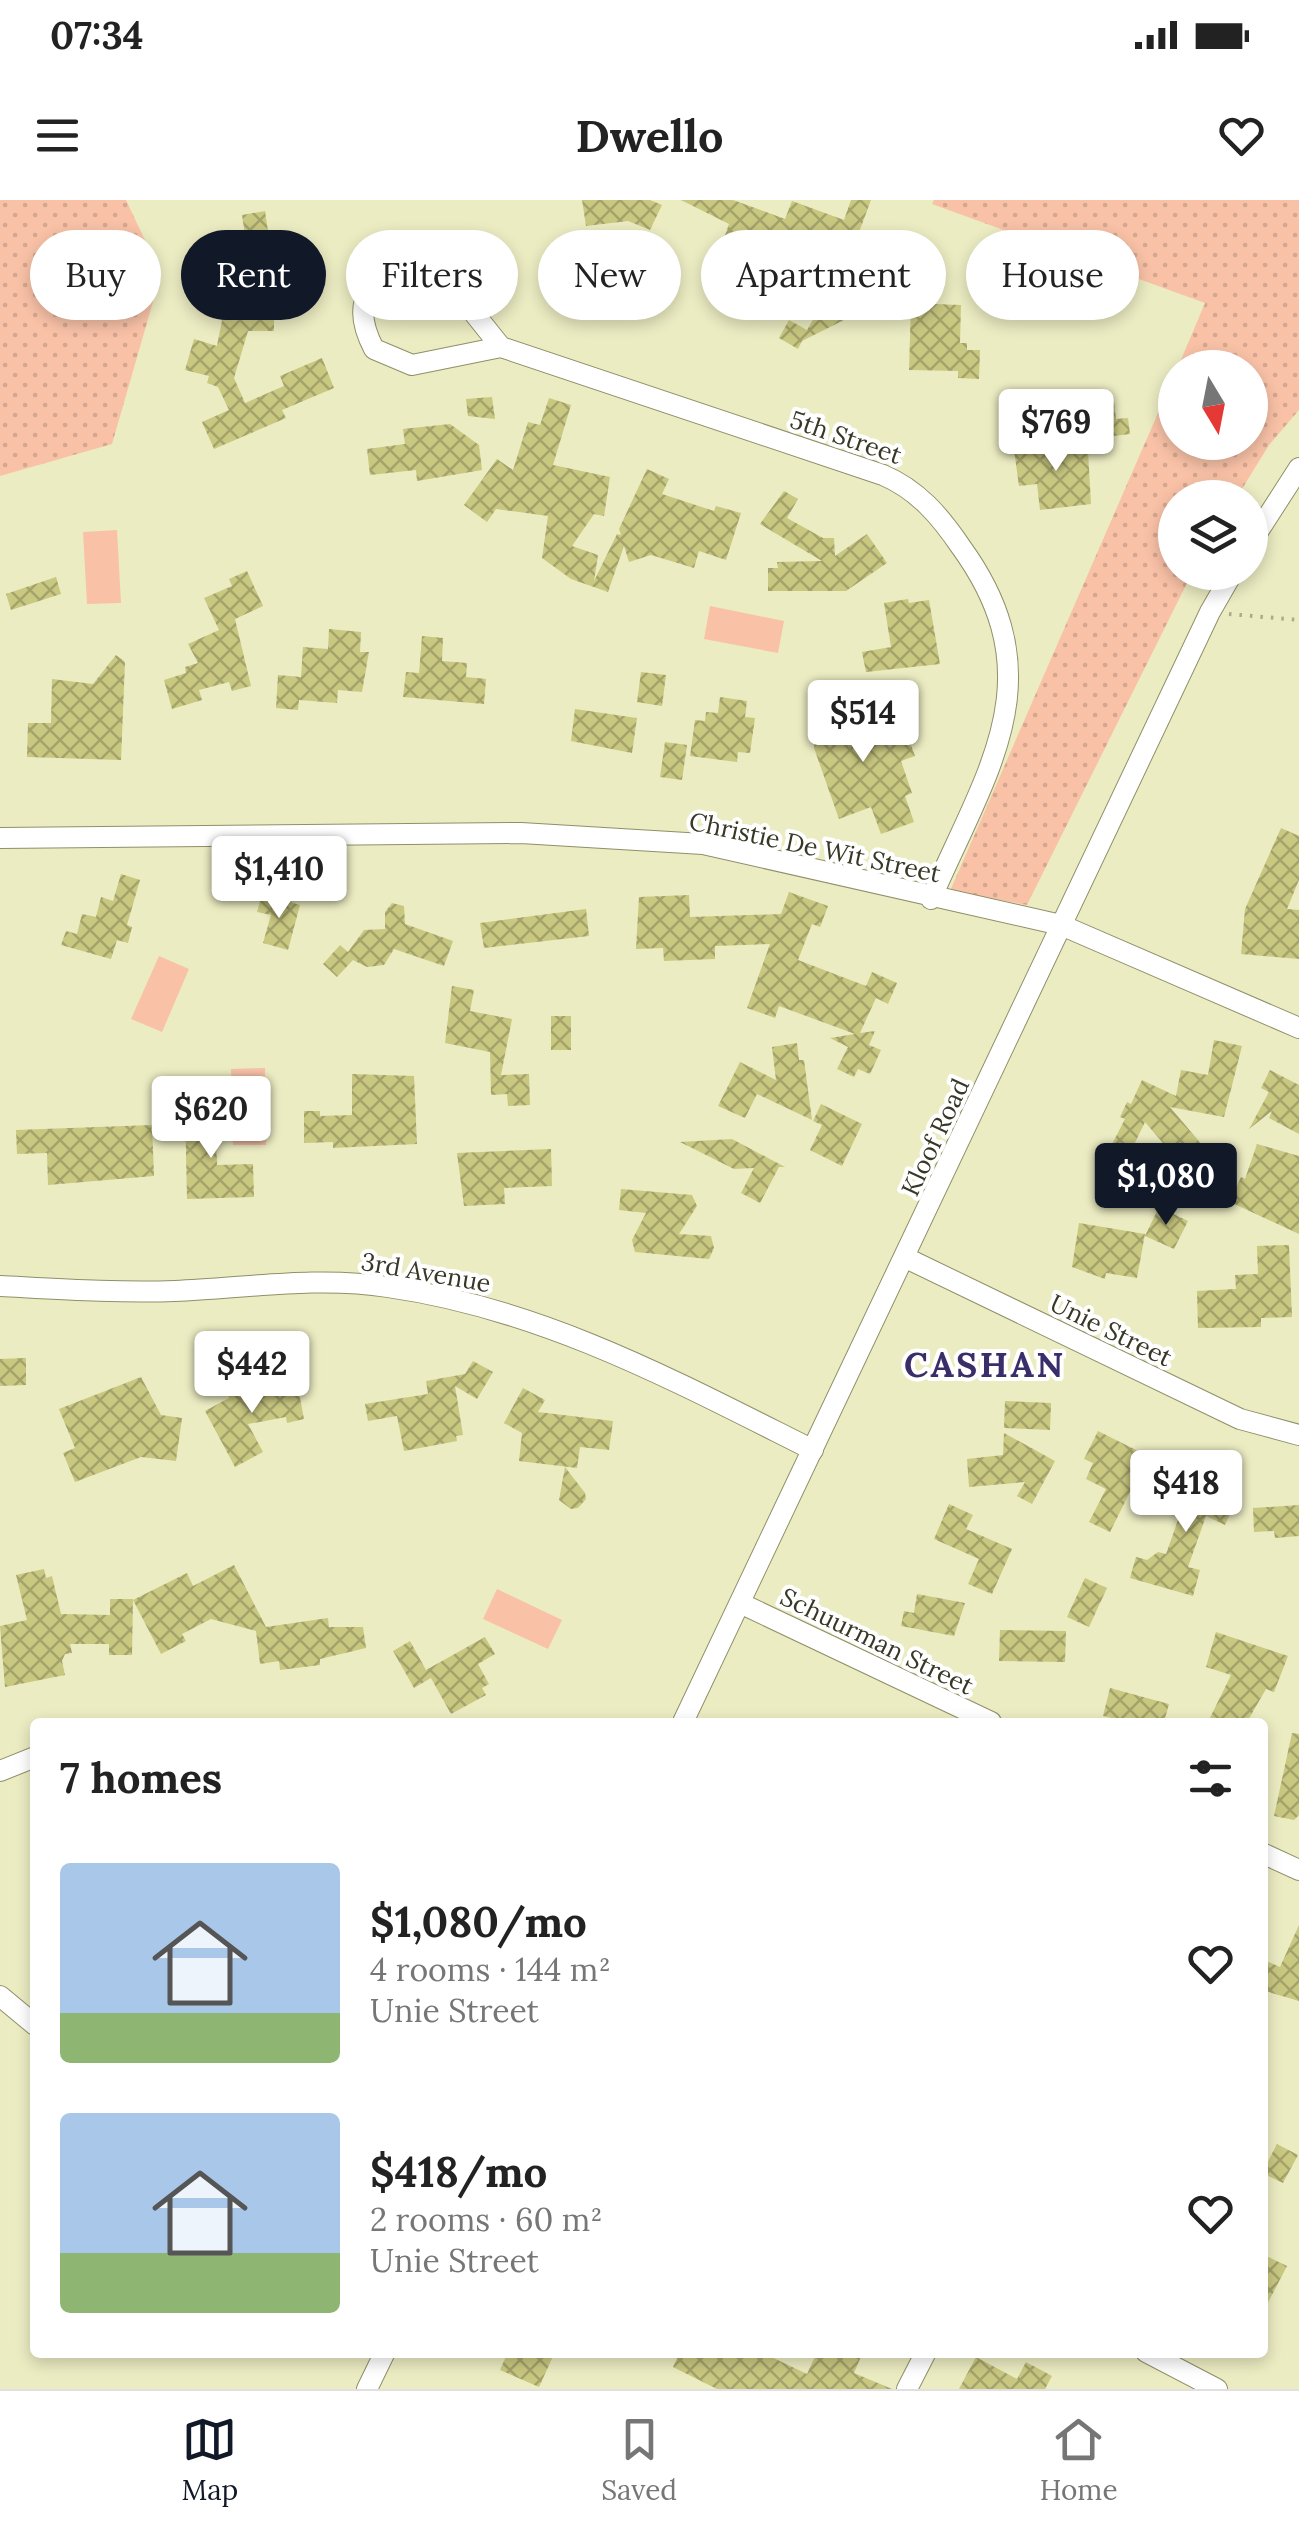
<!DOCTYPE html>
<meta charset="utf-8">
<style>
:root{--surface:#fff;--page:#f6f6f6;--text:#222;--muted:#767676;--line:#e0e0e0;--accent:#111827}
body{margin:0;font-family:Lora,serif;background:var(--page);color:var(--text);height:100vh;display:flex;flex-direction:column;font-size:38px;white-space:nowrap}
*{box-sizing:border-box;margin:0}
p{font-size:32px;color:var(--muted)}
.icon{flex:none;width:55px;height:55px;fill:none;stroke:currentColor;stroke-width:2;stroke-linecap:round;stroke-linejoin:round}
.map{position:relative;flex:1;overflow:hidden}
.details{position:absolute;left:30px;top:1518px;width:1238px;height:640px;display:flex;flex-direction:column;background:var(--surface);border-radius:10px;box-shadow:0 5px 15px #0003}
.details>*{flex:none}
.banner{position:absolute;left:30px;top:30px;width:1240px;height:90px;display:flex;gap:20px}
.needle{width:65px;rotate:170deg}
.controls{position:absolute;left:1158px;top:150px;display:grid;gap:20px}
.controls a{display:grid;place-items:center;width:110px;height:110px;border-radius:50%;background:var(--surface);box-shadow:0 5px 15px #0003;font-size:50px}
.price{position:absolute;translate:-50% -85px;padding:0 22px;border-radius:10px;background:#fff;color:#222;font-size:32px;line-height:65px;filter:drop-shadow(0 2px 5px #0008)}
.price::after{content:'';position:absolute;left:50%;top:60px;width:30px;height:22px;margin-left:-15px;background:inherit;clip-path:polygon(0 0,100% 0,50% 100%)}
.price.current{background:var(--accent);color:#fff}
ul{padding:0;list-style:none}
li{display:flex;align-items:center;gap:30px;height:250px;padding:0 30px}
li span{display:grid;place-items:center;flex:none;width:280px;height:200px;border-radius:10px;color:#555}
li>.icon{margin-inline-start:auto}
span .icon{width:120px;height:120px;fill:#fffc;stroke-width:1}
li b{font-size:42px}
h2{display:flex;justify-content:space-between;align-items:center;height:120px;padding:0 30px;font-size:42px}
.pill{padding:0 35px;border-radius:45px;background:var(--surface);box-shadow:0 5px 15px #0003;font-size:35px;line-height:90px}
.pill.current{background:var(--accent);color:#fff}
.status{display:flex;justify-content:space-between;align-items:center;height:70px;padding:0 50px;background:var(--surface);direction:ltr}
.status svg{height:28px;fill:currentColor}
header{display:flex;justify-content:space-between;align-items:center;height:130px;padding:0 30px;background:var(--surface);font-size:45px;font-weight:700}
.dock{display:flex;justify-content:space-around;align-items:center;height:140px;border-top:2px solid var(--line);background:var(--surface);font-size:28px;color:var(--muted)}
.dock a{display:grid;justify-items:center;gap:5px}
.dock .current{color:var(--accent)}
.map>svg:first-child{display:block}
.grass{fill:url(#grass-dots)}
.pitch{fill:#f9c2a7}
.building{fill:url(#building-cross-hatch)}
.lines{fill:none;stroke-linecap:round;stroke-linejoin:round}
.minor-casing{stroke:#8f8f69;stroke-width:22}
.path{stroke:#abab8a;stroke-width:4;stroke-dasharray:2.5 8;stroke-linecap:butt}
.minor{stroke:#fff;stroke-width:20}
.labels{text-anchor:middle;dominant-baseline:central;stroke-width:8;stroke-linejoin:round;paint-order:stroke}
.street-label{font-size:25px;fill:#383827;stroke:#fff}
.district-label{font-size:35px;font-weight:bold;letter-spacing:2.5px;fill:#392e6a;stroke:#fff}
</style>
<div class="status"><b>07:34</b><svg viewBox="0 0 49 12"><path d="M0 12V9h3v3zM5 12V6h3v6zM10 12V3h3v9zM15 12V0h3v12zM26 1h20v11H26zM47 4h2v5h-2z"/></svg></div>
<header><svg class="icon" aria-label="menu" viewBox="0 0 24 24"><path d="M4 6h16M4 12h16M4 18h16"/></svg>Dwello<svg class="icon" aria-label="heart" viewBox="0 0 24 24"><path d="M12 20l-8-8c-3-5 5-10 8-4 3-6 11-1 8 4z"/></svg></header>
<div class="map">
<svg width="1299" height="2189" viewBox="0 0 1299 2189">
<defs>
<pattern id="grass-dots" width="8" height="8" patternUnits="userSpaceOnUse" patternTransform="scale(2.5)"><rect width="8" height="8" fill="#f9c2a7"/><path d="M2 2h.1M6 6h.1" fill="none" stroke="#d6a790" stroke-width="1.8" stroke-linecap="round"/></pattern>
<pattern id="building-cross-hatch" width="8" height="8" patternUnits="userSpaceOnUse" patternTransform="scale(2.5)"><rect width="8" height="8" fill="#c9c881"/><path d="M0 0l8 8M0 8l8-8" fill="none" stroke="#a4a36a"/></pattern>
</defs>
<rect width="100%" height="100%" fill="#ebecc2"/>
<g class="grass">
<polygon points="0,0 126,0 161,74 112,244 0,276"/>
<polygon points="934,0 1299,0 1299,210 1269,245 1237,297 1175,298 1175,372 1192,373 1027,705 950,691 1175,174 1175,242 1250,242 1250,168 1178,167 1205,103 932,4"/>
</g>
<g class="pitch">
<polygon points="1028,63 1090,81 1081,110 1020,93"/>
<polygon points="117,330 121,403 87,404 83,332"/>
<polygon points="710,406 784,421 778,453 704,439"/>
<polygon points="159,756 189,769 162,832 131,819"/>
<polygon points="265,868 266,945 233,945 231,869"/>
<polygon points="497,1389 562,1420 548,1449 483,1419"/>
</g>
<g class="building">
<polygon points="582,0 650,0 662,5 650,30 628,21 586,26"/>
<polygon points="681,0 733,0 785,19 792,1 844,20 851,0 871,0 858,35 881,30 887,56 879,58 885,84 861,89 864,106 848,109 848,118 802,141 798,149 779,138 789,120 807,130 824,100 815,56 766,38 757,62 720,49 729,24"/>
<polygon points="265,11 269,38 246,41 242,15"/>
<polygon points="227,94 274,94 274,131 248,131 234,178 245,203 284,186 280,176 322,158 334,188 282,210 286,218 214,249 202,222 229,210 218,187 207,183 209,176 185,170 194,139 217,146"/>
<polygon points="911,103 961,105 960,143 967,143 967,150 980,150 979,179 958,178 958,171 909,170"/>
<polygon points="492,197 495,219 468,216 466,199"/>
<polygon points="549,198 571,205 553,265 610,277 604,316 594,314 572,346 598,355 594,381 617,334 621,335 619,329 647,269 669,279 662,294 714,311 716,306 741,313 726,360 699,351 694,368 651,355 629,362 624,346 608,392 571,379 542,358 548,316 496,309 487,322 464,305 497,259 513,270 528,222 540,225"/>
<polygon points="1114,202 1116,219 1128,218 1130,234 1088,239 1084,206"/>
<polygon points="450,224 479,245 482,270 417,281 416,270 370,275 367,249 405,244 403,229"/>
<polygon points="1078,242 1088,251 1091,304 1040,310 1037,284 1019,286 1014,250"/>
<polygon points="784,291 798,299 787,318 823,338 834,338 835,356 867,334 887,363 846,391 768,391 768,368 778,368 777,362 822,361 760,324"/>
<polygon points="247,371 263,406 235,419 251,486 232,491 229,482 199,490 202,500 172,509 164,480 186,473 185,467 198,463 188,444 219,430 204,398 232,386 229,379"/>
<polygon points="56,377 61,394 11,410 6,394"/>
<polygon points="908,399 909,403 929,400 940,464 866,472 862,452 891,447 884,403"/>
<polygon points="329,429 361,432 360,452 369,452 362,492 338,490 337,503 299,500 298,510 276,508 278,475 301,477 303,447 328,449"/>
<polygon points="422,436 443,438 442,461 467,463 466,477 486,479 484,504 403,497 406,472 419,473"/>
<polygon points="116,455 125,462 121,560 27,557 28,523 51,523 52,479 93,484"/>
<polygon points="641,472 666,475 662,506 637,502"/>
<polygon points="720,497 747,501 745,517 755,518 750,553 738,552 737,562 690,556 695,520 705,521 706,512 718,513"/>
<polygon points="822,497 855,502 859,515 874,509 887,545 908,537 915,556 901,561 912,593 905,596 914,622 881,634 871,607 839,619 814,548"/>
<polygon points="575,509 637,518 632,553 571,541"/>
<polygon points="665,542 687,545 682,580 660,577"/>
<polygon points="1281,628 1299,636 1299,680 1287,709 1299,710 1299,759 1241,754 1245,709"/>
<polygon points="121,674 140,680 127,725 132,727 128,743 117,740 111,759 61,745 66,731 77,734 82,714 96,717 101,697 113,701"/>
<polygon points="789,692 828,706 820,727 812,724 798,760 866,786 872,772 897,783 888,804 876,798 860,833 875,831 869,845 881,850 870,874 858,869 854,877 837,869 848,847 830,838 855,834 779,806 775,818 747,808 770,744 715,746 715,759 664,761 663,748 636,749 639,697 689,695 690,717 781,714"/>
<polygon points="262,694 300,705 288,750 263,743 271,715 257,712"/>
<polygon points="392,703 404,706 405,724 453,741 444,766 394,749 384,765 367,767 353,760 337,777 323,764 340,745 348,752 364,730 385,729 385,712"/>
<polygon points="586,709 589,736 484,748 480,723"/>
<polygon points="452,786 474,790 470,811 512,819 501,875 529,874 530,905 508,906 507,894 491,895 490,852 445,843"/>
<rect x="551" y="816" width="20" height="34"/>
<polygon points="1214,840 1242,846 1224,917 1170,907 1213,958 1198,970 1200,974 1185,986 1166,962 1174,956 1145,922 1128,957 1110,948 1125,919 1120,917 1127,902 1131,904 1142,880 1176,896 1181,870 1208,875"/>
<polygon points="797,843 799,860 804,860 812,920 757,894 745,918 718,906 740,862 776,880 772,847"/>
<polygon points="1270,870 1299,885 1299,934 1269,918 1272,911 1249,929 1269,892 1261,888"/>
<polygon points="352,874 414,876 417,944 333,948 333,942 304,943 304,911 320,911 320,916 352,915"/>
<polygon points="821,904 862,924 842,966 810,950 822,925 813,921"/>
<polygon points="215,906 217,965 253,964 254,997 187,999 185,907"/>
<polygon points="152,925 154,976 48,985 47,953 17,954 16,930"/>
<polygon points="732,939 785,967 779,967 760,1003 741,993 754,968 734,969 680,942"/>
<polygon points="1257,944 1299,956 1299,1034 1230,1002 1241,977 1245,979"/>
<polygon points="551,949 552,986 504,988 505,1004 464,1006 457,953"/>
<polygon points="621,989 692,995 697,1006 679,1034 711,1036 714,1048 709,1059 635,1052 632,1040 646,1013 619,1010"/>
<polygon points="1159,1007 1188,1021 1174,1049 1145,1036"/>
<polygon points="1079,1023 1145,1034 1137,1078 1106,1073 1105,1079 1072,1067"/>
<polygon points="1289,1045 1292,1117 1261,1118 1261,1127 1198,1128 1197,1091 1236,1089 1235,1075 1258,1074 1257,1046"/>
<polygon points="26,1158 26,1185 0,1186 0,1159"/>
<polygon points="473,1161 493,1172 477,1199 455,1186 463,1235 456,1236 457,1241 404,1251 397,1216 368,1221 365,1204 428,1194 426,1181 465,1174"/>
<polygon points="141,1177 161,1215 182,1218 176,1261 141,1257 75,1282 63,1253 75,1248 59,1209"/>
<polygon points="297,1182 304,1219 287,1223 286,1217 248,1224 263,1252 235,1267 205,1211 229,1198 227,1189 254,1183 256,1191"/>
<polygon points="523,1188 545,1200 538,1212 613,1221 609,1250 580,1247 577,1268 519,1261 522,1233 504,1223"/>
<polygon points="1005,1201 1051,1203 1050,1230 1004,1228"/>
<polygon points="1098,1231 1148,1256 1110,1332 1089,1322 1106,1289 1086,1279 1093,1263 1084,1259"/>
<polygon points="1004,1233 1055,1261 1032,1304 1017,1296 1025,1282 969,1287 967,1259 1003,1255"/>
<polygon points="565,1267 585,1293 586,1299 578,1308 571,1309 559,1300"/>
<polygon points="1183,1271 1238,1296 1225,1325 1206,1316 1188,1367 1200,1370 1193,1396 1130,1378 1136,1357 1147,1360 1158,1352 1166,1354 1183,1306 1170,1300"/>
<polygon points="949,1304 973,1315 966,1329 1012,1349 992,1394 968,1384 979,1359 934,1339"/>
<polygon points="1299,1305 1299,1336 1275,1338 1274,1331 1254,1332 1253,1308"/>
<polygon points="234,1365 266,1427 328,1418 329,1427 363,1427 366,1448 320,1459 320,1465 280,1470 279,1461 260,1464 256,1431 211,1419 182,1434 186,1441 161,1454 133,1400 187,1373 193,1386"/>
<polygon points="44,1369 46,1378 52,1376 61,1414 110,1415 110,1399 133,1399 132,1455 109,1455 109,1444 70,1444 72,1453 65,1454 62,1461 65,1475 5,1487 0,1426 27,1420 16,1375"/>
<polygon points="1085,1378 1107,1388 1089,1427 1067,1417"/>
<polygon points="917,1394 965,1403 954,1436 901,1426 904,1411 914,1413"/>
<polygon points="1000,1430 1066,1431 1065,1462 999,1461"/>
<polygon points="1216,1432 1288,1456 1274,1492 1266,1489 1247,1522 1208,1522 1231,1475 1206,1467"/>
<polygon points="485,1437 495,1454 478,1464 489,1484 482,1488 486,1495 451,1514 431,1478 414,1488 393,1451 410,1441 426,1470"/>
<polygon points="1110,1488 1169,1504 1164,1522 1129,1522 1103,1516"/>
<polygon points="1292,1533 1299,1534 1299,1615 1294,1620 1274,1616"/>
<polygon points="1299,1725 1299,1801 1262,1790 1262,1759 1280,1767"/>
<polygon points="1277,1944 1298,1955 1283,1983 1262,1973"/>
<polygon points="1262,2054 1287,2066 1262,2114"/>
<polygon points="508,2152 555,2152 539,2187 500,2170"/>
<polygon points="680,2152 761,2152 807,2174 817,2152 863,2152 854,2173 892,2189 717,2189 673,2167"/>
<polygon points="976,2157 1017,2179 1026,2162 1052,2176 1045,2189 959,2189"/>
</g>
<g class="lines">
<defs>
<g id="minor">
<path d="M501 147 473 112 423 69C369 71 349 101 374 149L412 165 501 147 883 275C918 290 940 316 961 347 1056 478 987 570 931 699"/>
<polyline points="1250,344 1299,268"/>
<polyline points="0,638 521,633 703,644 1061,725 1299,828"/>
<polyline points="906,1058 1240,1219 1299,1235"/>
<path d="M0 1086C58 1089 117 1093 175 1091 246 1088 318 1076 388 1087 543 1109 675 1181 813 1250"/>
<polyline points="742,1404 991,1522"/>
<polyline points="683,1522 1210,412 1233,372"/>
<polyline points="0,1571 35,1557"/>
<polyline points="1262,1653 1299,1670"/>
<polyline points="0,1796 35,1825"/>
<polyline points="1146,2152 1217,2189"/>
<polyline points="367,2189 385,2152"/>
<polyline points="907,2189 926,2152"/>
</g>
</defs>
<use href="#minor" class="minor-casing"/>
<polyline class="path" points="1229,414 1299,420"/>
<use href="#minor" class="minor"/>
</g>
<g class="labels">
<g class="street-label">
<text transform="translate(846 237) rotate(19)">5th Street</text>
<text transform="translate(815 647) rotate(12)">Christie De Wit Street</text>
<text transform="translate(935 937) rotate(-65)">Kloof Road</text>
<text transform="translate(426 1072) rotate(10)">3rd Avenue</text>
<text transform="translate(1111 1130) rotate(26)">Unie Street</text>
<text transform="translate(877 1441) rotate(26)">Schuurman Street</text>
</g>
<g class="district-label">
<text x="985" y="1164">CASHAN</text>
</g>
</g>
</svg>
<div class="controls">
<a><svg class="needle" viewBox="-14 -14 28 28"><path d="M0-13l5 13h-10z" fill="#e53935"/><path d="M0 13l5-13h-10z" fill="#767676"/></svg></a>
<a><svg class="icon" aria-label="layers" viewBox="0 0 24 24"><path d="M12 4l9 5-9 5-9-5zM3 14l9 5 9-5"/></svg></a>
</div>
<b class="price" style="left:1056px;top:274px">$769</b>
<b class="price" style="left:863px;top:565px">$514</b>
<b class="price" style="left:279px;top:721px">$1,410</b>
<b class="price" style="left:211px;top:961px">$620</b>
<b class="price current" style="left:1166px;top:1028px">$1,080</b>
<b class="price" style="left:252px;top:1216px">$442</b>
<b class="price" style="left:1186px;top:1335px">$418</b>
<div class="banner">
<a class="pill">Buy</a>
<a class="pill current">Rent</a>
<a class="pill">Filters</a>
<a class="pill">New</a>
<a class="pill">Apartment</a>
<a class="pill">House</a>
</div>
<section class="details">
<h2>7 homes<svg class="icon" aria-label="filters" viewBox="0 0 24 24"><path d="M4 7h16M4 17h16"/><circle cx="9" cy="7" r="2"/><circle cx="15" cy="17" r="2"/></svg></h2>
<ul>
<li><span style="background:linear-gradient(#a9c7e8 75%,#8fb573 0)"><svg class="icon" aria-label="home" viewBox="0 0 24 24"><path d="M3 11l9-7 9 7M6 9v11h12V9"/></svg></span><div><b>$1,080/mo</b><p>4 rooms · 144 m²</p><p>Unie Street</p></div><svg class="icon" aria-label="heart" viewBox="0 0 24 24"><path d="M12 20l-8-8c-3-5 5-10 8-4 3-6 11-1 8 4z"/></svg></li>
<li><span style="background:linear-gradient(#a9c7e8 70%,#8fb573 0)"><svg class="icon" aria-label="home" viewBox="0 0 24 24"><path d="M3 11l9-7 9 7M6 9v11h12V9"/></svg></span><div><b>$418/mo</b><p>2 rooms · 60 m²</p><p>Unie Street</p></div><svg class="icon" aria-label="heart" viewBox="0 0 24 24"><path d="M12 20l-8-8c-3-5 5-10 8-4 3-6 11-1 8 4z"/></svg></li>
</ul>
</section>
</div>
<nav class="dock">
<a class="current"><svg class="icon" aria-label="map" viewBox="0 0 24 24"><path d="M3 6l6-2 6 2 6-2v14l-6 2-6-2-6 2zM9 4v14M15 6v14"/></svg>Map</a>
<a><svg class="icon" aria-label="saved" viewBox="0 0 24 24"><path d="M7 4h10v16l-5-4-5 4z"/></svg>Saved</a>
<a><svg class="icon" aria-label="home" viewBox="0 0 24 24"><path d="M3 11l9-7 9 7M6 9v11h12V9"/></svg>Home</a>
</nav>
